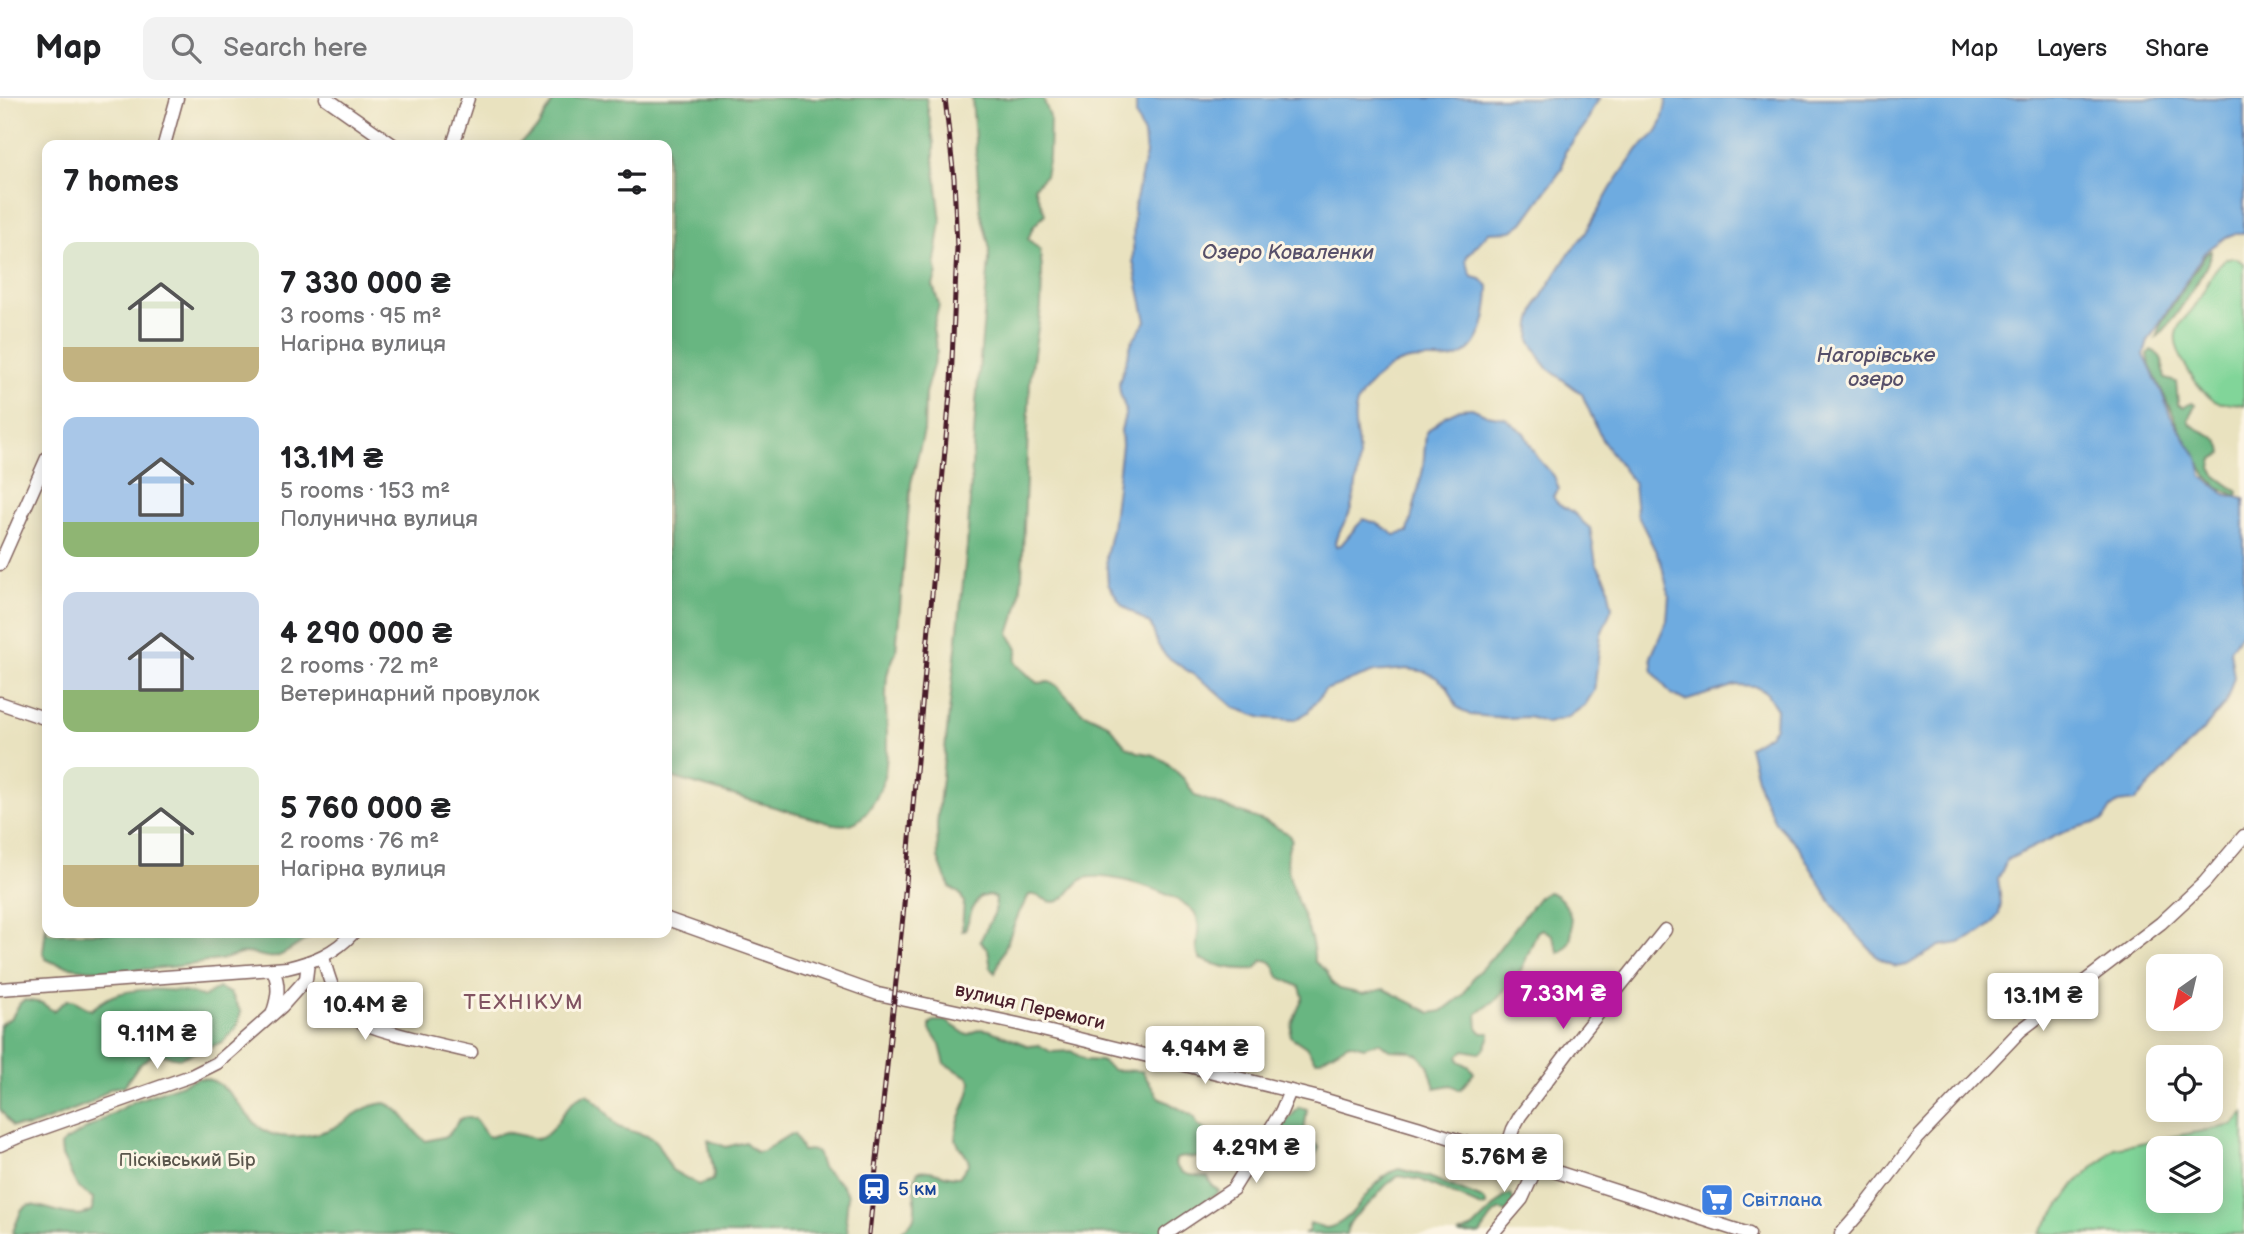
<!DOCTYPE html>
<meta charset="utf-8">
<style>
:root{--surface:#fff;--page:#f2f2f2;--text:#202124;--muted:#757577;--line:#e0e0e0;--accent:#b5179e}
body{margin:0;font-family:"Balsamiq Sans",sans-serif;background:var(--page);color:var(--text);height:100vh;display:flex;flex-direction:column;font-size:26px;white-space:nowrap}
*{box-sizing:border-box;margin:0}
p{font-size:23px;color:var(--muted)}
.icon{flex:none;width:38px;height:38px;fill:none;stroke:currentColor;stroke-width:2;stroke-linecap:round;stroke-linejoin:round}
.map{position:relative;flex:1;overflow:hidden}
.drawer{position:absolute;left:42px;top:42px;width:630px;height:798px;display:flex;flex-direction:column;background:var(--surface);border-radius:14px;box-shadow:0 4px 18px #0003}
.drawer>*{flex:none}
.needle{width:46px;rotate:214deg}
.tools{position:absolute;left:2146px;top:856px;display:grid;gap:14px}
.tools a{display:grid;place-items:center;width:77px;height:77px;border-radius:14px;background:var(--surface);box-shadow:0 4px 18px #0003;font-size:35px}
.price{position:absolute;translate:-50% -60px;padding:0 16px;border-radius:7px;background:#fff;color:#222;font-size:23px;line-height:46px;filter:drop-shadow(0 2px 4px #0008)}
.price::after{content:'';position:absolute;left:50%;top:42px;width:21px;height:16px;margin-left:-10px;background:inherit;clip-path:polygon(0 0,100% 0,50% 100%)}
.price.active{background:var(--accent);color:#fff}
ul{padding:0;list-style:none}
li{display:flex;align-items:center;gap:21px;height:175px;padding:0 21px}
li span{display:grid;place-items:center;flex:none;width:196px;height:140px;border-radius:14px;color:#555}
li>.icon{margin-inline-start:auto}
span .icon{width:84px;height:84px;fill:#fffc;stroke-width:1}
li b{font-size:30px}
h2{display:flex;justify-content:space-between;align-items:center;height:84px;padding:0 21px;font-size:30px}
header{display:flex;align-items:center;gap:42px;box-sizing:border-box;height:98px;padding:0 35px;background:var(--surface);border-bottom:2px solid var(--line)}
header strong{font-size:33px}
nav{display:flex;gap:38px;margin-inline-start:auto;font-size:24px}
.search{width:490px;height:63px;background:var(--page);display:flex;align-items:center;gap:18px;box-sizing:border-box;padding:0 24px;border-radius:14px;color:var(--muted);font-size:26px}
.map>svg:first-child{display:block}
.green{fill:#81d599;stroke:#667a62;stroke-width:2;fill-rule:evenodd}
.forest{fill:#68b681;stroke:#596a56;stroke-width:2}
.water{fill:#6eabe0;stroke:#5c6586;stroke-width:2}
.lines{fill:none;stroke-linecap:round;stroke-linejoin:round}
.minor-casing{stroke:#82635f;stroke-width:15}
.minor{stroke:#fff;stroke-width:12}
.rail-casing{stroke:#4a1f2b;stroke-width:5}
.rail{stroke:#fcf5e5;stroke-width:2.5;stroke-dasharray:8;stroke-linecap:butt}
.labels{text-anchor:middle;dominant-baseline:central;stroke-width:6;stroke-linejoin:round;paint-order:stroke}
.street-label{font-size:19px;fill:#4a1f2b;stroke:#fcf5e5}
.park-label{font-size:19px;fill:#5a564c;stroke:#fcf5e5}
.transit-label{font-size:19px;fill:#164399;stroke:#fcf5e5;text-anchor:start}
.shop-label{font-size:19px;fill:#366cbe;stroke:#fcf5e5;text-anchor:start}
.water-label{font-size:21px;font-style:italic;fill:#57506a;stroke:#fcf5e5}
.neighbourhood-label{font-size:21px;letter-spacing:2px;fill:#815361;stroke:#fcf5e5}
</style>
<header>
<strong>Map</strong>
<div class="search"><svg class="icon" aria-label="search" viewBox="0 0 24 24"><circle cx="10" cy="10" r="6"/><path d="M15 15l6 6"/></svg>Search here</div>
<nav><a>Map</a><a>Layers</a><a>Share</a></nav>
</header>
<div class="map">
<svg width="2244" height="1136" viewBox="0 0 2244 1136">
<rect width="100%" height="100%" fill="#fcf5e5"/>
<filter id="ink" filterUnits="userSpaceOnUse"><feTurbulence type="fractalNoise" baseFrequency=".0143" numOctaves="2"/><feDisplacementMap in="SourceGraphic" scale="14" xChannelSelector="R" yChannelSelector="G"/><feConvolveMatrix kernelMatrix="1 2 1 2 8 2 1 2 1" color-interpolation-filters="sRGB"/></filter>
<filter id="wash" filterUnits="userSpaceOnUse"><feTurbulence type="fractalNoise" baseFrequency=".00686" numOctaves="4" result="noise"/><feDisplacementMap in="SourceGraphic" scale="28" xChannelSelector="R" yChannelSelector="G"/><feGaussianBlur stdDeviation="1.57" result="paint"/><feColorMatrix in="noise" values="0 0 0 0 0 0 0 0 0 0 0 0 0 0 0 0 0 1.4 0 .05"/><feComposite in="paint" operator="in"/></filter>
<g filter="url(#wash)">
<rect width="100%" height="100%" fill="#e9e2bf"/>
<g class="green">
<path d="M2227 160H2236L2244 165V307C2234 304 2223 306 2217 304 2201 298 2173 254 2176 236 2179 222 2190 217 2197 205 2206 191 2212 170 2227 160Z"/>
<path d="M2244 1015V1136H2039L2076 1085 2115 1050 2233 1027ZM2158 1050H2210V1102H2158Z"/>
</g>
<g class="forest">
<path d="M555 0H926L934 46V63L941 123 935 164 937 175 933 187 939 207 933 230 937 254 925 295 924 333 911 385 896 554C893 563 888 569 887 579 882 623 898 671 870 710 858 727 848 729 829 725L667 678V47H517L537 31Z"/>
<path d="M972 0H1043L1050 19 1049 59 1045 78 1034 89 1045 116 1033 129 1028 141 1040 152 1042 172 1041 210 1030 282 1022 478 1019 505 1009 536 1018 551 1015 563 1017 567 1037 585 1049 584 1056 587 1082 614 1108 626 1126 648 1138 654 1154 657 1166 664 1184 681 1195 698 1266 724 1287 735 1292 742C1273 774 1316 827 1314 863L1326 873 1333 886 1340 891 1363 896 1384 891 1431 915 1442 913 1463 897 1474 878 1491 861 1539 799 1548 794C1572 799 1582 843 1559 855L1552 837 1542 831 1537 834 1522 871 1498 900 1477 916 1478 931 1482 935H1490V938L1485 950 1479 955 1464 952 1458 958 1459 963 1470 969 1474 975 1460 992 1451 987 1435 990 1428 967 1418 957 1409 953 1389 952 1379 944 1364 949 1349 945 1320 962H1315L1306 949 1290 938 1292 926 1303 899 1300 889 1279 879C1275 872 1274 861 1263 862L1255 871C1237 872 1216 868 1200 861 1191 846 1205 830 1194 814 1180 796 1104 771 1083 781 1072 786 1067 804 1054 804 1044 804 1039 795 1029 797L1019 815 995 875 991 871 988 852 980 843 995 814 996 800 990 797 980 799 973 809 965 832 962 833 964 804 960 796 950 789 944 776 938 760 937 726 967 448 976 305 989 163V147L980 111Z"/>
<path d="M2211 153C2212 167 2169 230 2156 240L2161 225 2205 157Z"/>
<path d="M2151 252C2166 258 2162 269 2165 281L2176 284 2178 306 2183 309 2192 305 2195 307 2188 321 2190 326C2203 336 2222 336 2223 356L2213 361 2211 370 2215 377 2238 394 2237 398 2218 389 2206 377 2180 331 2150 268 2148 256Z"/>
<path d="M47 820V835H319C304 840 290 855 276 859 266 861 255 854 244 855 235 857 227 861 218 862 176 870 83 881 46 861L43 855Z"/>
<path d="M218 890 230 895 241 914 237 929 223 944 180 960 158 956 151 958 138 968 124 988 111 990 90 1005 40 1025 28 1029 12 1028 0 1011V927L12 919 20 905 25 902 42 905 53 913 67 902H73L91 912C99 906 106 900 115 897 141 888 179 891 204 899Z"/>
<path d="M934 923H946L967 937 980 931 989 932 1029 948 1039 947 1051 954 1071 953 1085 962 1101 963 1113 972 1142 973 1158 999 1193 1018 1198 1027 1214 1037 1213 1046 1204 1058C1195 1063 1185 1056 1176 1061L1175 1066C1182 1080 1196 1077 1208 1079L1212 1087 1219 1093C1201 1109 1179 1116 1166 1136H900C904 1129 912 1127 914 1119 918 1103 910 1088 918 1073 932 1070 945 1080 959 1079L969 1065C967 1055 957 1050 956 1040 955 1020 971 1003 971 983L968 979 945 966 940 947 930 932V926Z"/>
<path d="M199 980C236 980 244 1034 280 1038 295 1040 318 1037 333 1030 351 1021 363 1007 385 1005 406 1012 409 1033 426 1043L447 1038C460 1027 454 1015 475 1021L487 1038 490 1039 505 1034 538 1041C560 1034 564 1000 587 996L602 1009 618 1029 650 1039 656 1043 672 1072 699 1087 713 1082 714 1076 708 1042 726 1049 745 1044 756 1054 763 1053 789 1037 794 1036 802 1053 812 1052 817 1054 822 1070 841 1086 848 1097 846 1121 848 1136H12L22 1111 29 1107C47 1107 76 1125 92 1112L93 1100 78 1090 62 1058 61 1048 64 1044 135 1003Z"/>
<path d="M1299 1009 1307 1011 1304 1035 1319 1050 1314 1059C1302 1059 1295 1047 1293 1036L1278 1040 1286 1024Z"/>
<path d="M1399 1071 1429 1079 1480 1100 1485 1103 1487 1108 1481 1109 1421 1082 1399 1078C1388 1083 1382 1092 1374 1101 1362 1114 1350 1117 1346 1136H1305L1309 1132 1310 1125 1326 1130C1357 1126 1369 1079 1399 1071Z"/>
<polygon points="1511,1096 1514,1104 1506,1114 1500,1112 1494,1116 1480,1136 1458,1136 1473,1130 1505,1098"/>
</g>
<g class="water">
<path d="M1136 0H1600L1593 10 1586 26 1565 54 1562 71 1523 125 1512 133 1489 134 1467 158 1466 163 1472 179 1481 181 1489 189C1488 218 1482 258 1448 261 1434 262 1419 259 1405 263 1388 267 1369 285 1360 300 1348 319 1360 343 1359 363 1358 377 1354 403 1349 416 1345 426 1337 434 1335 445L1336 448 1341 447 1363 421 1378 426 1395 437 1408 434 1423 371 1426 334 1445 318 1460 311 1472 310 1487 317 1505 320 1524 335 1537 359 1554 378 1559 391 1553 398C1557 408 1563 407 1571 413 1578 417 1581 424 1590 430L1596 465 1607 483 1612 510 1601 536 1594 593 1585 607 1568 619 1547 625 1528 619 1506 620 1470 617 1457 609 1447 588 1437 580 1426 574 1407 571 1374 574 1325 592 1308 614 1295 622 1263 620 1235 610 1211 589 1165 557 1158 547 1151 527 1122 507 1108 486 1106 458 1112 430 1122 347 1121 332 1126 313 1120 295 1119 285 1132 243 1146 223 1133 163 1134 110 1146 56 1144 37 1136 18Z"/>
<polygon points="1667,0 2244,0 2244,135 2236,135 2226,139 2204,155 2148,243 2144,257 2162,295 2170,317 2198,360 2202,378 2225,396 2244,401 2244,531 2230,552 2234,579 2226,605 2203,632 2135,703 2118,705 2111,710 2103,723 2068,732 2007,762 1998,781 2001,806 1999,816 1992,826 1982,834 1959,845 1940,848 1907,867 1896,869 1877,859 1849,828 1829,801 1798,748 1775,724 1760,692 1749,649 1770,636 1775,629 1776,610 1766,594 1754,588 1736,587 1685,603 1671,596 1653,574 1651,559 1667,522 1669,497 1661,464 1637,416 1634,386 1602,342 1582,296 1546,269 1530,242 1531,225 1538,204 1569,155 1585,136 1611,90 1638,51 1656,35 1662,24"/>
</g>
</g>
<g filter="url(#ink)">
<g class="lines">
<defs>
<g id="minor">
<polyline points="326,0 393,47"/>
<polyline points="164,47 177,0"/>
<polyline points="453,47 468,0"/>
<polyline points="0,466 47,360"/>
<polyline points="0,605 47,621"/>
<polyline points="667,821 878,896 1018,926 1319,1000 1417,1029 1749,1136"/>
<path d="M323 859C328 878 335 903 351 918 366 932 446 948 471 954"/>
<path d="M273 872C280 887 278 899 273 914"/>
<path d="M0 891 287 870C313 864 335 855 353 835"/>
<polyline points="0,1047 18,1039 191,978 217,965 282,908 306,881 308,864"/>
<polyline points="1504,1058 1513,1031 1520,1018 1585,932 1665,832"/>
<polyline points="1166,1136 1233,1091 1281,1014 1290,993"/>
<polyline points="1492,1136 1522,1101 1537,1068"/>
<polyline points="1841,1136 1863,1111 1918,1040 2020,933 2161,825 2204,785 2244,738"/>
</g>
</defs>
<use href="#minor" class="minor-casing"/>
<use href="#minor" class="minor"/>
<defs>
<polyline id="rail" points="869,1136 903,818 951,285 957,150 954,80 945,0"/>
</defs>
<use href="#rail" class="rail-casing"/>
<use href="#rail" class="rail"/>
</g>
</g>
<defs>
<symbol id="station-square" viewBox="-11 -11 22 22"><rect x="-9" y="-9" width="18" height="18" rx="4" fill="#1a4fb4" stroke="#fcf5e5"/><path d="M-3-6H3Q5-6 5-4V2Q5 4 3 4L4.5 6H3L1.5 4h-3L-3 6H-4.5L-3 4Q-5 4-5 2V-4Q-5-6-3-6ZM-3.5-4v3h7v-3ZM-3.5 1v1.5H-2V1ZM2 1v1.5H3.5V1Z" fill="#fff"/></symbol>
<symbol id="supermarket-square" viewBox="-11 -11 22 22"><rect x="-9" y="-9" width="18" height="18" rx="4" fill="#3f7fe0" stroke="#fcf5e5"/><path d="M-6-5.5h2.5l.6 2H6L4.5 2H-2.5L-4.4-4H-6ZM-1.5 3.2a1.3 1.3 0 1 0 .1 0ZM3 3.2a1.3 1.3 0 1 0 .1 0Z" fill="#fff"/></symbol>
</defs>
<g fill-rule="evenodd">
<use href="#station-square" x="855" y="1072" width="38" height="38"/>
<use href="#supermarket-square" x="1698" y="1083" width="38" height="38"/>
</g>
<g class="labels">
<g class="street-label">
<text transform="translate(1030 909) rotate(13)">вулиця Перемоги</text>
</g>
<g class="park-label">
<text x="187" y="1062">Пісківський Бір</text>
</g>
<g class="transit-label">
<text x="898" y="1091">5 км</text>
</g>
<g class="shop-label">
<text x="1742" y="1102">Світлана</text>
</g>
<g class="water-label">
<text x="1288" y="154">Озеро Коваленки</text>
<text x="1876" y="257">Нагорівське<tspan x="1876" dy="24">озеро</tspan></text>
</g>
<g class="neighbourhood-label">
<text x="524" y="904">ТЕХНІКУМ</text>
</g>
</g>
</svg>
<div class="tools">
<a><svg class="needle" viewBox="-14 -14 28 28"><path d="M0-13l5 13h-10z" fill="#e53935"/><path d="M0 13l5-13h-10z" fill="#757577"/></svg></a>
<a><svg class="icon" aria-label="locate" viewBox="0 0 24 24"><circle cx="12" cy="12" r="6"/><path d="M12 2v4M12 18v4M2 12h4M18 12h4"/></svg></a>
<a><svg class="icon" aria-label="layers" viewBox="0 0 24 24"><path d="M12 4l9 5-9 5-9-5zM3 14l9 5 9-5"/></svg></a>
</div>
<b class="price active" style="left:1563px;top:933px">7.33M ₴</b>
<b class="price" style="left:2043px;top:935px">13.1M ₴</b>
<b class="price" style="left:365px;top:944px">10.4M ₴</b>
<b class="price" style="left:157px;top:973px">9.11M ₴</b>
<b class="price" style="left:1205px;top:988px">4.94M ₴</b>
<b class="price" style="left:1256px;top:1087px">4.29M ₴</b>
<b class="price" style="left:1504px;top:1096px">5.76M ₴</b>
<section class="drawer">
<h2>7 homes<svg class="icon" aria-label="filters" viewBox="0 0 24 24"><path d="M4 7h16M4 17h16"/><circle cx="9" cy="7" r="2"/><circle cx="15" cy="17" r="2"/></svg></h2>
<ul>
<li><span style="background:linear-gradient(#dfe7d0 75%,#c2b280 0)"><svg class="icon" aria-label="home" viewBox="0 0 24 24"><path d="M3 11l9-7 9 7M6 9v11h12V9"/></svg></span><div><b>7 330 000 ₴</b><p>3 rooms · 95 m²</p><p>Нагірна вулиця</p></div></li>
<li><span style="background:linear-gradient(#a9c7e8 75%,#8fb573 0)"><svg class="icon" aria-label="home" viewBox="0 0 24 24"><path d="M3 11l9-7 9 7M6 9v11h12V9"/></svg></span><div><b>13.1M ₴</b><p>5 rooms · 153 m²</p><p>Полунична вулиця</p></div></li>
<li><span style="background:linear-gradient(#c9d6e8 70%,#8fb573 0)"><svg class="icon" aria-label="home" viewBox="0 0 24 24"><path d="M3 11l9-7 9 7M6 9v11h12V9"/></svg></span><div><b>4 290 000 ₴</b><p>2 rooms · 72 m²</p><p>Ветеринарний провулок</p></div></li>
<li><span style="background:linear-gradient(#dfe7d0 70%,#c2b280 0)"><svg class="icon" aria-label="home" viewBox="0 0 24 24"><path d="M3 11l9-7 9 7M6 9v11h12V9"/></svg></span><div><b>5 760 000 ₴</b><p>2 rooms · 76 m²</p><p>Нагірна вулиця</p></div></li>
</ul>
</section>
</div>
